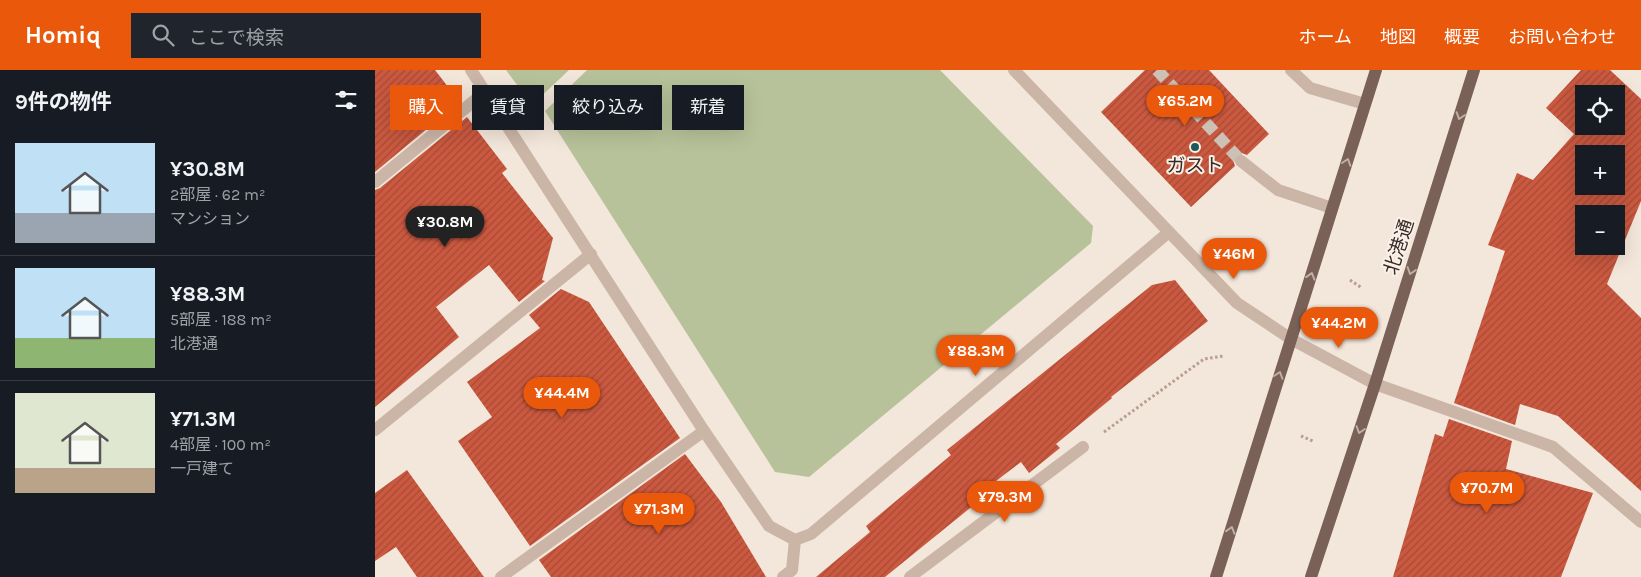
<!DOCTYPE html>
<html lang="ja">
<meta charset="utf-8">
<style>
:root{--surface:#171b24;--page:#20242c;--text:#f1f3f6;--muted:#9ea1a6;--line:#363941;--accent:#ea580c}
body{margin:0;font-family:Karla,"Noto Sans JP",sans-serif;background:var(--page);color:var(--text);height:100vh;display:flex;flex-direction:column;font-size:19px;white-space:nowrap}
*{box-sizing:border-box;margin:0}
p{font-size:16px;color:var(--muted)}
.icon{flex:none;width:28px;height:28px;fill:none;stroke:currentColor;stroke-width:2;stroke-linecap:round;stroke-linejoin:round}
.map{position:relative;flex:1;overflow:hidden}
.drawer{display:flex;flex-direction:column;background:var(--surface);width:375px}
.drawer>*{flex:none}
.hud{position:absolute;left:15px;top:15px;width:475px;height:45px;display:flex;gap:10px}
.tools{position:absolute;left:1200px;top:15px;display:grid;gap:10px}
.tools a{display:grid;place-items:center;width:50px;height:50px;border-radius:0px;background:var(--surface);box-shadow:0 5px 20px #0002;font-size:25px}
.price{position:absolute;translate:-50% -42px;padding:0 11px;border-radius:18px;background:var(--accent);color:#fff;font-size:16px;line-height:32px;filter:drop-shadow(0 1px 2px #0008)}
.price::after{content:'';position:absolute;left:50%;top:30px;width:15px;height:11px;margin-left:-8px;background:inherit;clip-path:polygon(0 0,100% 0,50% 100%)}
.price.current{background:#222;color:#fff}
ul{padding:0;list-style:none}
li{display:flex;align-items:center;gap:15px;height:125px;padding:0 15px}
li+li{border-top:1px solid var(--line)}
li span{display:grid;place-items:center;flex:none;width:140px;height:100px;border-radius:0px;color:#555}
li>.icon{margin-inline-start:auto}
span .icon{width:60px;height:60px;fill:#fffc;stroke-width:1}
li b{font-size:21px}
h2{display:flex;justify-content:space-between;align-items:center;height:60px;padding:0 15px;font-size:21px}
.tag{padding:0 18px;border-radius:0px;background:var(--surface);box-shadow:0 5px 20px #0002;font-size:18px;line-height:45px}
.tag.current{background:var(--accent);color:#fff}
header{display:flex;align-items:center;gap:30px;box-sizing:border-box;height:70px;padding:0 25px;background:var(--accent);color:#fff}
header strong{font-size:24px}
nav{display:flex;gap:28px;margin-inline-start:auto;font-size:18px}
.search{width:350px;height:45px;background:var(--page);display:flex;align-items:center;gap:12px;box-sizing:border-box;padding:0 18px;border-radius:0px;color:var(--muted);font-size:19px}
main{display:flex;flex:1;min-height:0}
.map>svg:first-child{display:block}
.park{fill:#b7c29a}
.building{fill:url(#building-hatch);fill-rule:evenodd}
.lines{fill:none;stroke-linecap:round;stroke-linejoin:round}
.minor-tunnel{stroke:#cdc1b6;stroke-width:12;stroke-dasharray:12 6;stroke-linecap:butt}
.path{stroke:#b79e90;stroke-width:3;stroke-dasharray:2.5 2.5;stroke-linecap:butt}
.minor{stroke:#cbb5a6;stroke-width:12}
.major{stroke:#7a6157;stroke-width:12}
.oneway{stroke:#c0b0a6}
.poi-dot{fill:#1b5a5a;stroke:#faf0e7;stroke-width:2}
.labels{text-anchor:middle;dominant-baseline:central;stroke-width:4;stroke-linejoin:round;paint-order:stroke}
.poi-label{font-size:19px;fill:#372b27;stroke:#faf0e7}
.street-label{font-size:19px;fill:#372b27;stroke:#faf0e7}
</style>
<header>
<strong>Homiq</strong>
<div class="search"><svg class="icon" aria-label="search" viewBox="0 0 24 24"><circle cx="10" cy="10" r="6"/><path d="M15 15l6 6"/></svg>ここで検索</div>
<nav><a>ホーム</a><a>地図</a><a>概要</a><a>お問い合わせ</a></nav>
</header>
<main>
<section class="drawer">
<h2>9件の物件<svg class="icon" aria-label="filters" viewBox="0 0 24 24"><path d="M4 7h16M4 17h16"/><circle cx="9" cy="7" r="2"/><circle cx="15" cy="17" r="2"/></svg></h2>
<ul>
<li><span style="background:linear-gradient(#bfe0f5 70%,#9aa5b1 0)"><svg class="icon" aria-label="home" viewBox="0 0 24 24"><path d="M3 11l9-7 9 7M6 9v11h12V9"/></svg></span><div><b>¥30.8M</b><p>2部屋 · 62 m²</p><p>マンション</p></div></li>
<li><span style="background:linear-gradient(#bfe0f5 70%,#8fb573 0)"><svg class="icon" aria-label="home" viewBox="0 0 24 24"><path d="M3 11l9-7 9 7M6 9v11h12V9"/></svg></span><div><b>¥88.3M</b><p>5部屋 · 188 m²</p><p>北港通</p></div></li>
<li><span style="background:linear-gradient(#dfe7d0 75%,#b9a48a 0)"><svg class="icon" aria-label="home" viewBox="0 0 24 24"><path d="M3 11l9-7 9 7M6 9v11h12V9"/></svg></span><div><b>¥71.3M</b><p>4部屋 · 100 m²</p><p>一戸建て</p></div></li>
</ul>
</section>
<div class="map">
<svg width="1266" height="507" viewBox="0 0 1266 507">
<defs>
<pattern id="building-hatch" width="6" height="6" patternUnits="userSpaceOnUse" patternTransform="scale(1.25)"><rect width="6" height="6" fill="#cb5940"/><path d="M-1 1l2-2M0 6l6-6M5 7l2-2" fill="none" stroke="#a64a36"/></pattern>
</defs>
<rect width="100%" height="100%" fill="#f3e6da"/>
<g class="park">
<polygon points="131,0 194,0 157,35"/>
<polygon points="212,0 565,0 718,156 716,173 434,407 400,402 170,41"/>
</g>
<g class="building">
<polygon points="0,0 60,0 80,26 77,28 82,34 0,102"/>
<polygon points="770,0 834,0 894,64 872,85 867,83 860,86 858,90 860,96 816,137 726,42"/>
<path d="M1206 0H1235L1266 29V131L1232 214 1266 248V421L1183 346 1145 334 1140 355 1079 333 1130 181 1113 175 1142 103 1158 110 1199 64 1171 38ZM1209 24H1241V56H1209ZM1209 84H1241V116H1209ZM1209 144H1241V176H1209Z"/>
<polygon points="92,47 132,99 127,103 178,168 167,210 170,211 144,232 114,195 61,237 84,267 0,337 0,120 5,118"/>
<polygon points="800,210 833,251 736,327 737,328 681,374 685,378 654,403 646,392 596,430 600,434 510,507 441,507 495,462 491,456 576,385 572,380 777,215"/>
<polygon points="186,219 214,232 305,368 155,476 83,371 117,347 92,312 165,258 154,245"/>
<polygon points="1074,349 1137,371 1131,399 1218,423 1186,507 1018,507 1060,364 1068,367"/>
<polygon points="310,384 346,432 391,507 176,507 164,490"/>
<polygon points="32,400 109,507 42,507 21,477 0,491 0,423"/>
</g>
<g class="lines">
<polyline class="minor-tunnel" points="782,0 866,91"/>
<g class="path">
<polyline points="975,210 987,218"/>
<polyline points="729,362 829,289 849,286"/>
<polyline points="926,366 938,371"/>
</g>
<g class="minor">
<polyline points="96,0 329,361 394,456 420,470 436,464 794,162"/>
<polyline points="639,0 862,233 916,269 1000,314 1178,377 1266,452"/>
<polyline points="916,0 935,18 990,34"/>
<polyline points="866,91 903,120 957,138"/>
<polyline points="0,112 110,22"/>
<polyline points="0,360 216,184"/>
<polyline points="126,507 329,361"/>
<polyline points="408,507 417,500 420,470"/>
<polyline points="535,507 708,377"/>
</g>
<g class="major">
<polyline points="841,507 1001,0"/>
<polyline points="936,507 1000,314 1099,0"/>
</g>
</g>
<defs><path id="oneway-chevron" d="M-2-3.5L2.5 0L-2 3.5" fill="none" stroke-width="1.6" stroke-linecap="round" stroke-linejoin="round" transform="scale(1.25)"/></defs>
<g class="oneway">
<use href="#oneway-chevron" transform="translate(1085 46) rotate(108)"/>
<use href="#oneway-chevron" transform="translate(972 92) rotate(-72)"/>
<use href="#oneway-chevron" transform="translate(1036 201) rotate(108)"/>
<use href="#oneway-chevron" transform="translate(936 206) rotate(-73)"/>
<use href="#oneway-chevron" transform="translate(904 305) rotate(-72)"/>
<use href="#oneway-chevron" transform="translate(985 360) rotate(108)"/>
<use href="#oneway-chevron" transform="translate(856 460) rotate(-73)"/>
</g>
<circle class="poi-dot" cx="820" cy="77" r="5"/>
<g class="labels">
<g class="poi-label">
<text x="820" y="96">ガスト</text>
</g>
<g class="street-label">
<text transform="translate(1024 177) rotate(-72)">北港通</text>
</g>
</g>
</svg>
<div class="tools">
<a><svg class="icon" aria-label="locate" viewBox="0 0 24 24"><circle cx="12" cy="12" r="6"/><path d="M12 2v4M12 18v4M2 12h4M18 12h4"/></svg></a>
<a>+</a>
<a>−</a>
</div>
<b class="price" style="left:810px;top:57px">¥65.2M</b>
<b class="price current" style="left:70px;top:178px">¥30.8M</b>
<b class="price" style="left:859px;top:210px">¥46M</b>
<b class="price" style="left:964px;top:279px">¥44.2M</b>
<b class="price" style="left:601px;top:307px">¥88.3M</b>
<b class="price" style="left:187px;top:349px">¥44.4M</b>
<b class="price" style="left:1112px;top:444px">¥70.7M</b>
<b class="price" style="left:630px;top:453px">¥79.3M</b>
<b class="price" style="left:284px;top:465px">¥71.3M</b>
<div class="hud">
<a class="tag current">購入</a>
<a class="tag">賃貸</a>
<a class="tag">絞り込み</a>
<a class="tag">新着</a>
</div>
</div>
</main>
